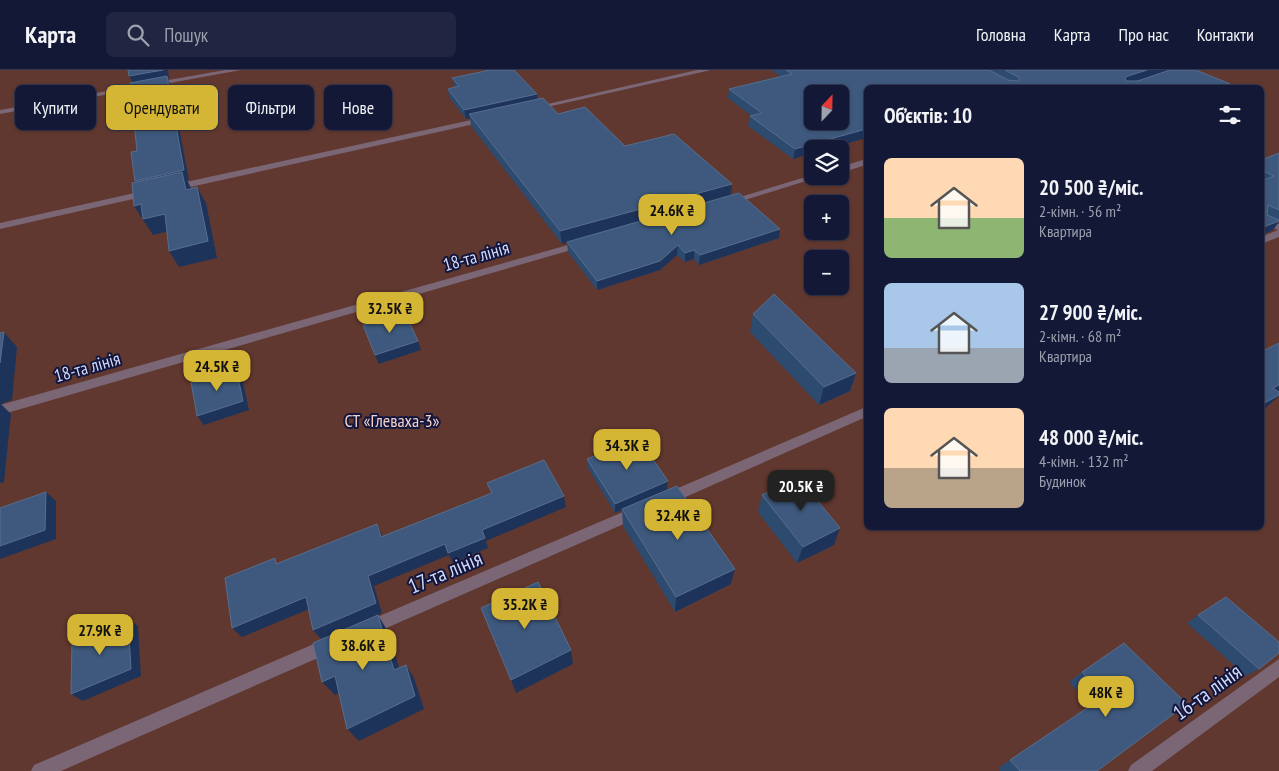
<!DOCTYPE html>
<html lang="uk">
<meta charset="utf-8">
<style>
:root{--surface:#141837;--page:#212542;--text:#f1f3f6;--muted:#9da0ad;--line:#333752;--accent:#d5b534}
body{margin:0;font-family:"PT Sans Narrow",sans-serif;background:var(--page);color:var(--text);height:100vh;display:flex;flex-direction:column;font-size:19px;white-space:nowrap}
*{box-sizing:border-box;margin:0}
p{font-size:16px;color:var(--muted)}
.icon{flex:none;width:28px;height:28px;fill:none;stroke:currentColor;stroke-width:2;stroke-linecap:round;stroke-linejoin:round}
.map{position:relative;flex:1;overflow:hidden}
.drawer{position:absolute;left:864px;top:15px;width:400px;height:445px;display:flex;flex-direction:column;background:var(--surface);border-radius:8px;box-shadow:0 1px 4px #0004,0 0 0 1px var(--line)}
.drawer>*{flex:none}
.banner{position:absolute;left:15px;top:15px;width:475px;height:45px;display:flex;gap:10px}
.needle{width:32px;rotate:22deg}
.fabs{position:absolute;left:804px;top:15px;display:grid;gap:10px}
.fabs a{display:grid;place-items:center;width:45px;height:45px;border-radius:8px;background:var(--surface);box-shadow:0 1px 4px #0004,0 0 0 1px var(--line);font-size:25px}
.price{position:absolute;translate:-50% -42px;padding:0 11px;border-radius:10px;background:var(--accent);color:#111;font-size:16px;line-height:32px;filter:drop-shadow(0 1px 2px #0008)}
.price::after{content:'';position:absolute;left:50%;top:30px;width:15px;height:11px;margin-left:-8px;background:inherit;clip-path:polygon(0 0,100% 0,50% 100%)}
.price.selected{background:#222;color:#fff}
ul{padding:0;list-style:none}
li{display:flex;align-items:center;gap:15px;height:125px;padding:0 20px}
li span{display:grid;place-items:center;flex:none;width:140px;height:100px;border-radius:8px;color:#555}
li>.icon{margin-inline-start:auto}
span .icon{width:60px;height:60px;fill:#fffc;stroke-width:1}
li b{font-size:21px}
h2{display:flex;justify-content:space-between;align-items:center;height:60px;padding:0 20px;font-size:21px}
.chip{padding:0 18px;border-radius:8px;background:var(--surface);box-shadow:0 1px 4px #0004,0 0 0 1px var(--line);font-size:18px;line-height:45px}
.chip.selected{background:var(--accent);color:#111}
header{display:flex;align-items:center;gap:30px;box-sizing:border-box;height:70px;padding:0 25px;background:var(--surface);border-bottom:1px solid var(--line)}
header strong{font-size:24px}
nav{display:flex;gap:28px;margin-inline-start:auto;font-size:18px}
.search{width:350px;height:45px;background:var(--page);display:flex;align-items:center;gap:12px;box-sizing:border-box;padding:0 18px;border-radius:8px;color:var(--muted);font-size:19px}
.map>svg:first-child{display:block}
.green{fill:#60382f;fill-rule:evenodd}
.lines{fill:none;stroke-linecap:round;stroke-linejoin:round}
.minor{fill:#7a6675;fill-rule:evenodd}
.wall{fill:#2d4a6f}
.shaded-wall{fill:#1e335a}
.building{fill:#3e597d;stroke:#566e90;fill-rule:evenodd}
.labels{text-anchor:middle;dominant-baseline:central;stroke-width:4;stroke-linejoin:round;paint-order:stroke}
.street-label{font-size:18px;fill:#d3daf5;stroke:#12163e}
.park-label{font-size:18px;fill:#f3cec4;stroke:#12163e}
.near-street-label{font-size:21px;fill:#d3daf5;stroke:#12163e}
</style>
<header>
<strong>Карта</strong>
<div class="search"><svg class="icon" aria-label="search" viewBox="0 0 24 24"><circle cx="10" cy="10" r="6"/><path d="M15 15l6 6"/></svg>Пошук</div>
<nav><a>Головна</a><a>Карта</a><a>Про нас</a><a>Контакти</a></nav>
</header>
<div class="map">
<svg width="1279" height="701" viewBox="0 0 1279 701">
<rect width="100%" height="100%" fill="#1b2049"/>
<path class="green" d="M0 0H1279V701H0ZM866 18H1261V458H866ZM812 24H840V51H812ZM812 79H840V106H812ZM812 134H840V161H812ZM812 189H840V216H812Z"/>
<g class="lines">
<g class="minor">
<polygon points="225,0 241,0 0,44 0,40"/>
<polygon points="697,0 711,0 534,40 530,38"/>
<polygon points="485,47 489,49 488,51 172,121 168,118 172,115"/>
<polygon points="866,89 866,95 840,103 840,97"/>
<polygon points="812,105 822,106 732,134 724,132"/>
<polygon points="148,120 151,121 151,125 0,159 0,153"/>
<polygon points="1261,146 1279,154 1279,167 1261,174 1261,167 1278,160 1261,153"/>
<polygon points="582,171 587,174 585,176 0,345 0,335"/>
<polygon points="866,337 866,347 672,433 667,435 662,433 660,429 662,425"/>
<polygon points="637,436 642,438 644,442 642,446 375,563 369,565 363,563 361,558 363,553"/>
<polygon points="330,567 336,570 338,575 336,580 61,701 31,701 34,695"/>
<polygon points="1279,589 1279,607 1152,701 1128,701 1131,695"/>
</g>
</g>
<g class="wall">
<polygon points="771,0 1169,0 1137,11 1240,18 866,18 793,89 748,56 750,46 752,46 728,28 729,19 780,6"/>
<polygon points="452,8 537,24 538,29 558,44 625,76 732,114 731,126 780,159 779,168 699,195 694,189 685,192 677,185 660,200 597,220 568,182 567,172 562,174 471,56 470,48 466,49 449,27 448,19 455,17"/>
<polygon points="1279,83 1279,152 1273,160 1261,165 1261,90"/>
<polygon points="753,244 856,303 850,321 819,335 750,262"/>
<polygon points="587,389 668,420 731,514 675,542 623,456 622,440 615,443 588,398"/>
<polygon points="762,425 834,475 797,493 758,442"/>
<polygon points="1198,545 1259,599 1246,606 1187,553"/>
<polygon points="1124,573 1097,701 1000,701 998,698 1091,636 1069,612 1082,602"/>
</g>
<g class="shaded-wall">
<polygon points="163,0 168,0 169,8 167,8 171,15 189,110 187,110 191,118 194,136 140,120 135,111 184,100 129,6"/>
<polygon points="1147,0 1169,0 1120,16 1125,7"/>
<polygon points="537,24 538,33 469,44 470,48 466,49 464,40"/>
<polygon points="866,59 866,68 828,79 812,79 812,83 793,89 795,79"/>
<polygon points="732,114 731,126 562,174 560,161"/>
<polygon points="197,117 206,133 217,188 179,197 169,181"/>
<polygon points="141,134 165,144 174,160 153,165 134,136"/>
<polygon points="1279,151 1273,160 1261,165 1261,158"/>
<polygon points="780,159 779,168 699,195 700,185"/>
<polygon points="678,175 677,185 660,200 597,220 597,211"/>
<polygon points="694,180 694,189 685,192 685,183"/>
<polygon points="4,262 17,277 12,330 1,334 11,344 4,412 0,413 0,293"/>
<polygon points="418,271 421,280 379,294 375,285"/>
<polygon points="236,298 242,307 249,340 204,355 197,346"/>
<polygon points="856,303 850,321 819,335 824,317"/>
<polygon points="1279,315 1279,322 1273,318"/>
<polygon points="1279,325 1279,326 1261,342 1261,335"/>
<polygon points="668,411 667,420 615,443 615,434"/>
<polygon points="46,422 56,431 56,469 0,489 0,476"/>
<polygon points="564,426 566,437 486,471 488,478 453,493 448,483 482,460"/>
<polygon points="377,454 382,465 386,478 381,467"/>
<polygon points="840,458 834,475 797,493 803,477"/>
<polygon points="445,474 449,485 374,516 382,543 378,545 387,560 404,613 321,569 313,560 368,506"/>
<polygon points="735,499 731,514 675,542 676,527"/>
<polygon points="306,527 314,537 242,567 232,558"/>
<polygon points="128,549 138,556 141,606 83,631 71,624"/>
<polygon points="571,580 573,594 516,623 511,610"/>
<polygon points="406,595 414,608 424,639 359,671 347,659"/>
<polygon points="335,606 347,620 335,625 322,612"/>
</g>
<g class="building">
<polygon points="128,0 163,0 129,6"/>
<polygon points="490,0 514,0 537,24 464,40 448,19 459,16 452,8"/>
<path d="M786 0H989L1008 10 1018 11 1020 8 1005 0H1147L1125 7 1126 11H1138L1170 0H1196L1240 18H866V59L795 79 750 46 762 43 729 19 792 4ZM812 24H840V51H812Z"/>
<polygon points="167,6 184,100 135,111 131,82 137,81 130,13"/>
<polygon points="543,28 558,44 585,37 625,76 674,64 732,114 560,161 469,44"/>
<polygon points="1279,83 1279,140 1268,135 1267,145 1279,150 1279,151 1261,158 1261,111 1274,106 1261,100 1261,90"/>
<polygon points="182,102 186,120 197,117 208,171 169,181 165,144 143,149 141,134 134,136 132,113"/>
<polygon points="739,123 780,159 700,185 694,180 685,183 678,175 660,191 597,211 567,172"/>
<polygon points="774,224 856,303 824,317 753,244"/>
<polygon points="405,243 418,271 375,285 363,255"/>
<polygon points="4,262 0,293 0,263"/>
<polygon points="1279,273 1279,315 1273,318 1279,322 1279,325 1261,335 1261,282"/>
<polygon points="236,298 243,331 197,346 191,312"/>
<polygon points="639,369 668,411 615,434 587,389"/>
<polygon points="544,390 564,426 482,460 485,468 448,483 445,474 368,506 376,533 313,560 306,527 232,558 225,508 275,488 276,494 377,454 381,467 492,423 487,413"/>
<polygon points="799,408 840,458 803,477 762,425"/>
<polygon points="677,416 735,499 676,527 622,439"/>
<polygon points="46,422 45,460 0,476 0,438"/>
<polygon points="538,512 571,580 511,610 481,538"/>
<polygon points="1226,527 1279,572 1279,583 1259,599 1198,545"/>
<polygon points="378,545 394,600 406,595 415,626 347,659 335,606 322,612 313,573"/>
<polygon points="128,549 131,599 71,624 72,571"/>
<polygon points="1124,573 1187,634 1097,701 1020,701 1010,690 1105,626 1082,602"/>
</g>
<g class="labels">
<g class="street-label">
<text transform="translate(476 186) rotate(-16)">18-та лінія</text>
<text transform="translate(87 297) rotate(-16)">18-та лінія</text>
</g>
<g class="park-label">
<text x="392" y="350">СТ «Глеваха-3»</text>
</g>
<g class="near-street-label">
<text transform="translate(445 502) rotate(-23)">17-та лінія</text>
<text transform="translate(1207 622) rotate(-36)">16-та лінія</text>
</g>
</g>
</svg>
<div class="fabs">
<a><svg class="needle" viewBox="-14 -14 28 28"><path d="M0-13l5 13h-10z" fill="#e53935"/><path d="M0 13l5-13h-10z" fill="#9da0ad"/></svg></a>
<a><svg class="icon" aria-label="layers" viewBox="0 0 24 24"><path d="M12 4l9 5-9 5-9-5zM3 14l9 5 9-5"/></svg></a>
<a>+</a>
<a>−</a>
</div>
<b class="price" style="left:672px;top:166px">24.6K ₴</b>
<b class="price" style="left:390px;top:264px">32.5K ₴</b>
<b class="price" style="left:217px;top:322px">24.5K ₴</b>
<b class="price" style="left:627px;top:401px">34.3K ₴</b>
<b class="price selected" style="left:801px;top:442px">20.5K ₴</b>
<b class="price" style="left:678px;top:471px">32.4K ₴</b>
<b class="price" style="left:525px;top:560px">35.2K ₴</b>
<b class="price" style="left:100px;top:586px">27.9K ₴</b>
<b class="price" style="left:363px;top:601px">38.6K ₴</b>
<b class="price" style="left:1106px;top:648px">48K ₴</b>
<div class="banner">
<a class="chip">Купити</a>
<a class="chip selected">Орендувати</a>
<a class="chip">Фільтри</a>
<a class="chip">Нове</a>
</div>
<section class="drawer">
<h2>Об’єктів: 10<svg class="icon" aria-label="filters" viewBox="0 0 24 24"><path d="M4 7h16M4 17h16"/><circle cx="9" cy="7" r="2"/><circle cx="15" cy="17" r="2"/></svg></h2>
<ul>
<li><span style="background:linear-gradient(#ffd9b3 60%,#8fb573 0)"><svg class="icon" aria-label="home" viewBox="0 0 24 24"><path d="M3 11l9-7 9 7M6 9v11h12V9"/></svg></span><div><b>20 500 ₴/міс.</b><p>2-кімн. · 56 m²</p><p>Квартира</p></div></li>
<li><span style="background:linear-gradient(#a9c7e8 65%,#9aa5b1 0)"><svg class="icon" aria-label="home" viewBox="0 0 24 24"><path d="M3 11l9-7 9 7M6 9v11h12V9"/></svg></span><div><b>27 900 ₴/міс.</b><p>2-кімн. · 68 m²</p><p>Квартира</p></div></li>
<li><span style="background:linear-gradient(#ffd9b3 60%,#b9a48a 0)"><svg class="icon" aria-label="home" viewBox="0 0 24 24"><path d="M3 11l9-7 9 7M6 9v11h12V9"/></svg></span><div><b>48 000 ₴/міс.</b><p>4-кімн. · 132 m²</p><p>Будинок</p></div></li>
</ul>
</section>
</div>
